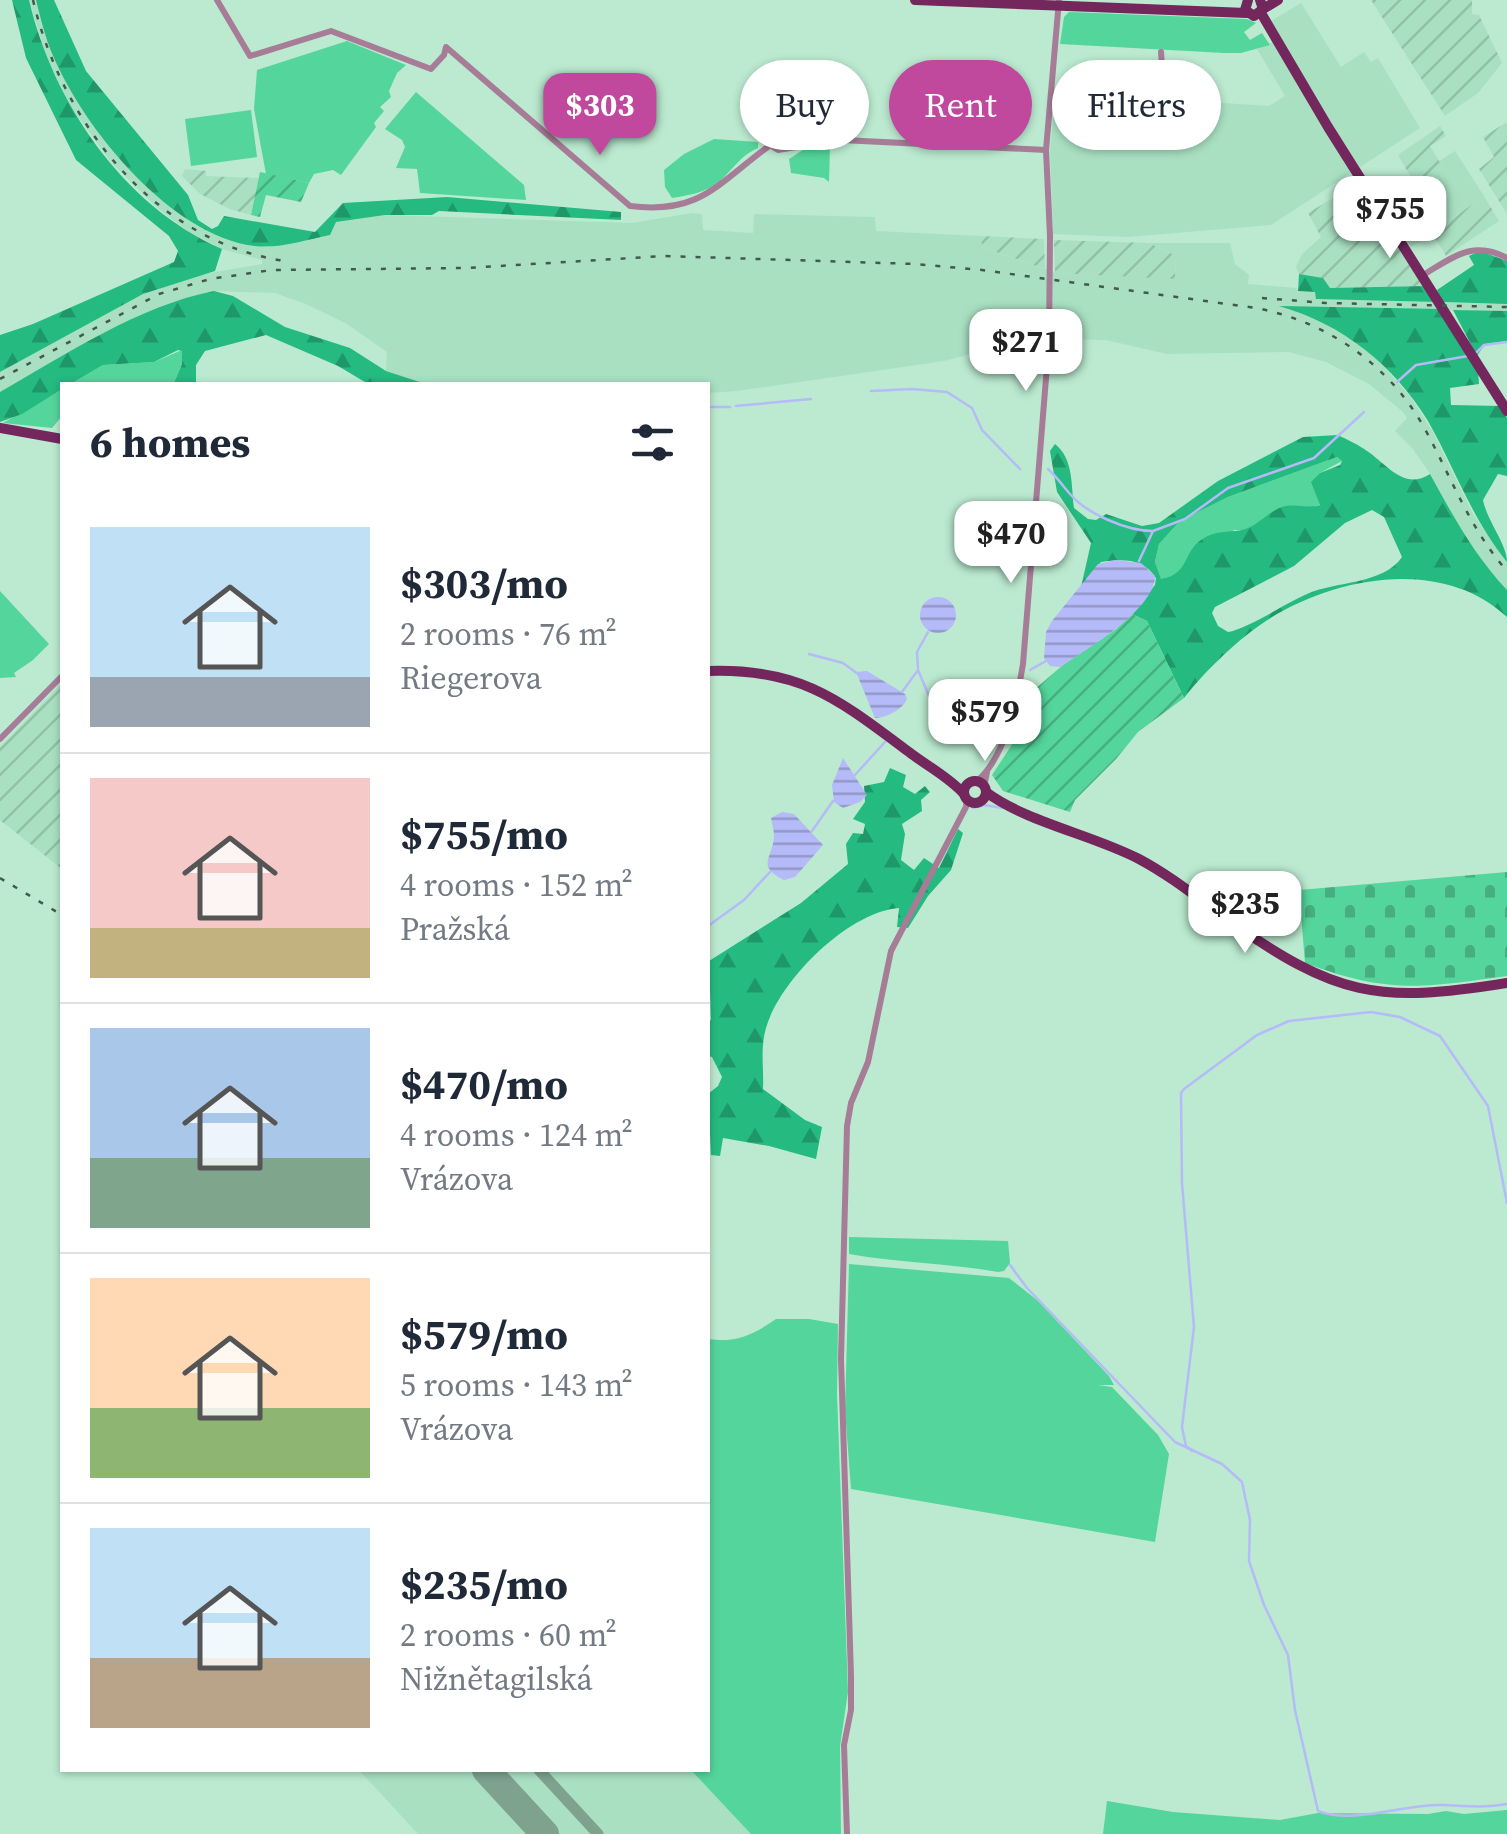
<!DOCTYPE html>
<meta charset="utf-8">
<style>
:root{--surface:#fff;--page:#f2f2f3;--text:#1f2937;--muted:#747a83;--line:#e0e1e3;--accent:#c0489d}
body{margin:0;font-family:"Source Serif 4",serif;background:var(--page);color:var(--text);height:100vh;display:flex;flex-direction:column;font-size:38px;white-space:nowrap}
*{box-sizing:border-box;margin:0}
p{font-size:32px;color:var(--muted)}
.icon{flex:none;width:55px;height:55px;fill:none;stroke:currentColor;stroke-width:2;stroke-linecap:round;stroke-linejoin:round}
.map{position:relative;flex:1;overflow:hidden}
.panel{position:absolute;left:60px;top:382px;width:650px;height:1390px;display:flex;flex-direction:column;background:var(--surface);border-radius:0px;box-shadow:0 2px 8px #0004}
.panel>*{flex:none}
.guide{position:absolute;left:740px;top:60px;width:615px;height:90px;display:flex;gap:20px}
.price{position:absolute;translate:-50% -85px;padding:0 22px;border-radius:20px;background:#fff;color:#222;font-size:32px;line-height:65px;filter:drop-shadow(0 2px 5px #0008)}
.price::after{content:'';position:absolute;left:50%;top:60px;width:30px;height:22px;margin-left:-15px;background:inherit;clip-path:polygon(0 0,100% 0,50% 100%)}
.price.on{background:var(--accent);color:#fff}
ul{padding:0;list-style:none}
li{display:flex;align-items:center;gap:30px;height:250px;padding:0 30px}
li+li{border-top:2px solid var(--line)}
li span{display:grid;place-items:center;flex:none;width:280px;height:200px;border-radius:0px;color:#555}
li>.icon{margin-inline-start:auto}
span .icon{width:120px;height:120px;fill:#fffc;stroke-width:1}
li b{font-size:42px}
h2{display:flex;justify-content:space-between;align-items:center;height:120px;padding:0 30px;font-size:42px}
.chip{padding:0 35px;border-radius:45px;background:var(--surface);box-shadow:0 2px 8px #0004;font-size:35px;line-height:90px}
.chip.on{background:var(--accent);color:#fff}
.map>svg:first-child{display:block}
.built{fill:#a9e0c2}
.industrial{fill:url(#industrial-furrows)}
.green{fill:#54d59b}
.forest{fill:url(#forest-firs);fill-rule:evenodd}
.cemetery{fill:url(#cemetery-stones)}
.garden{fill:url(#garden-furrows)}
.water{fill:url(#water-rules)}
.lines{fill:none;stroke-linecap:round;stroke-linejoin:round}
.stream{stroke:#b5baf8;stroke-width:2.5}
.taxiway{stroke:#7ea28e;stroke-width:11}
.runway{stroke:#7ea28e;stroke-width:28}
.minor{stroke:#a77c97;stroke-width:6}
.major{stroke:#73275d;stroke-width:10}
.rail{stroke:#425a4d;stroke-width:2.5;stroke-dasharray:5 10;stroke-linecap:butt}
</style>
<div class="map">
<svg width="1507" height="1834" viewBox="0 0 1507 1834">
<defs>
<pattern id="industrial-furrows" width="10" height="10" patternUnits="userSpaceOnUse" patternTransform="scale(2.5)"><rect width="10" height="10" fill="#a9e0c2"/><path d="M-1 1l2-2M0 10L10 0M9 11l2-2" fill="none" stroke="#91c1a7"/></pattern>
<pattern id="forest-firs" width="22" height="20" patternUnits="userSpaceOnUse" patternTransform="scale(2.5)"><rect width="22" height="20" fill="#24ba80"/><path d="M5 1l3.5 6h-7zM16 11l3.5 6h-7z" fill="#1f9869"/></pattern>
<pattern id="cemetery-stones" width="16" height="16" patternUnits="userSpaceOnUse" patternTransform="scale(2.5)"><rect width="16" height="16" fill="#54d59b"/><path d="M2 7V4a2 2 0 0 1 4 0v3zM10 15v-3a2 2 0 0 1 4 0v3z" fill="#46ae7f"/></pattern>
<pattern id="garden-furrows" width="10" height="10" patternUnits="userSpaceOnUse" patternTransform="scale(2.5)"><rect width="10" height="10" fill="#54d59b"/><path d="M-1 1l2-2M0 10L10 0M9 11l2-2" fill="none" stroke="#46ae7f"/></pattern>
<pattern id="water-rules" width="6" height="5" patternUnits="userSpaceOnUse" patternTransform="scale(2.5)"><rect width="6" height="5" fill="#b5baf8"/><path d="M0 2.5h6" fill="none" stroke="#9398c9"/></pattern>
</defs>
<rect width="100%" height="100%" fill="#bbead0"/>
<g class="built">
<polygon points="29,0 36,0 60,71 117,154 161,199 194,224 233,241 252,246 268,247 329,235 336,222 385,215 632,223 692,213 702,214 703,230 753,233 754,214 875,217 876,231 981,236 982,247 1056,273 1175,278 1176,256 1149,243 1230,243 1235,264 1249,275 1248,284 1296,288 1299,291 1315,292 1317,299 1507,304 1507,311 1284,307 1312,317 1353,340 1377,359 1410,396 1433,432 1473,514 1507,562 1507,590 1486,569 1458,528 1430,474 1413,449 1395,431 1407,418 1402,411 1369,384 1326,362 1289,352 1167,354 1106,340 1056,339 1005,345 944,361 737,391 708,393 708,385 429,385 386,371 387,352 347,324 306,304 275,293 214,291 182,300 88,342 0,392 0,372 143,294 204,274 262,264 262,260 222,249 189,232 156,207 111,162 71,107 47,58"/>
<polygon points="1301,3 1341,67 1364,52 1371,62 1378,58 1420,128 1271,225 1128,237 1053,234 1050,151 1055,92 1269,106 1285,96 1257,49 1279,40 1271,21"/>
<polygon points="1455,151 1484,196 1411,247 1398,227 1445,196 1433,175 1442,166 1439,161"/>
<polygon points="359,1770 691,1770 752,1834 418,1834"/>
</g>
<g class="industrial">
<polygon points="1371,0 1472,0 1472,14 1479,15 1502,63 1478,93 1445,116"/>
<polygon points="1507,122 1507,214 1479,169 1494,157 1483,137"/>
<polygon points="1440,126 1446,136 1430,146 1442,166 1427,181 1421,182 1417,176 1412,179 1398,155"/>
<polygon points="185,169 206,171 206,176 259,178 251,215 230,209 200,194 182,176"/>
<polygon points="1360,182 1426,286 1329,288 1322,278 1299,274 1296,267 1302,254 1321,237 1308,213"/>
<polygon points="1484,196 1499,221 1446,256 1432,233"/>
<polygon points="981,236 1044,239 1045,269 982,247"/>
<polygon points="1054,240 1149,243 1176,256 1175,279 1055,273"/>
<polygon points="62,683 62,869 0,820 0,747"/>
</g>
<g class="green">
<polygon points="1069,12 1247,19 1256,23 1244,32 1250,40 1262,33 1270,45 1241,53 1224,53 1060,44 1064,17"/>
<polygon points="347,41 406,65 397,73 389,91 391,97 380,107 384,111 374,123 376,127 341,175 333,170 314,174 309,183 266,174 254,109 257,70"/>
<polygon points="416,92 524,185 526,200 420,193 417,169 396,168 405,147 402,140 385,129"/>
<polygon points="251,110 257,157 191,166 185,119"/>
<path d="M714 139 758 142V148C741 155 733 169 720 181 706 193 689 195 672 198L665 187 664 170 684 154Z"/>
<polygon points="809,146 830,147 829,182 824,178 791,173 789,159"/>
<polygon points="182,350 182,364 173,385 69,385 103,365 154,362"/>
<polygon points="62,389 62,416 52,428 3,423"/>
<polygon points="1337,457 1342,461 1320,473 1318,493 1321,504 1311,508 1302,506 1245,530 1234,530 1176,577 1161,580 1155,562 1159,544 1180,521 1228,497"/>
<polygon points="0,591 49,644 33,660 14,673 16,677 0,678"/>
<path d="M849 1237 1008 1241 1010 1263 1004 1271 998 1272C949 1263 898 1263 849 1254Z"/>
<polygon points="849,1264 1009,1278 1037,1300 1109,1376 1114,1385 1098,1385 1112,1387 1158,1435 1169,1454 1155,1542 851,1489 845,1410"/>
<path d="M776 1319H809L838 1324 837 1394 848 1692 840 1746 841 1834H751L691 1770H708V1339C736 1343 753 1335 776 1319Z"/>
<polygon points="1107,1801 1173,1812 1280,1820 1318,1813 1428,1814 1446,1811 1464,1814 1507,1810 1507,1834 1103,1834"/>
</g>
<g class="forest">
<path d="M12 0H29C53 102 123 206 222 249L215 271 143 294 0 372V335L33 324 174 262 178 251 169 236 76 160 26 58Z"/>
<path d="M36 0H54L86 71 188 195 198 220 212 229 218 226 224 216 315 232 343 203 447 197 621 212V220L439 211 432 215H385L336 222 330 235C305 240 279 249 254 246 171 235 86 131 54 58 46 40 41 20 36 0Z"/>
<polygon points="1480,251 1507,261 1507,304 1443,302 1437,290 1474,265 1469,256"/>
<polygon points="1299,274 1323,278 1330,288 1426,286 1437,302 1316,299 1315,292 1298,291"/>
<path d="M214 291 233 296 285 327 350 348 386 371 429 385H370L338 366 266 335 205 351 196 365V385H173L182 364V351L178 350 154 362 103 365 69 385H62V389L22 414 0 422V392C67 354 138 306 214 291Z"/>
<path d="M1279 306 1442 309 1478 370 1479 384 1450 388 1451 405 1501 406 1507 418V476L1498 474 1483 500C1487 521 1507 544 1507 562 1472 519 1455 469 1428 421 1394 365 1342 324 1279 306Z"/>
<polygon points="1453,310 1507,311 1507,341 1485,344 1477,356"/>
<path d="M1338 435C1348 440 1359 445 1367 451 1388 465 1404 491 1430 474 1453 516 1474 555 1507 590V617C1443 557 1337 576 1269 619 1239 638 1206 670 1184 698L1147 621 1132 614 1155 585 1156 578C1143 558 1123 559 1101 562L1081 587 1091 543 1057 492 1050 451 1055 444C1074 459 1071 486 1074 508L1088 519 1096 520 1106 514 1142 526 1159 523 1218 481 1303 437ZM1337 457 1342 461 1340 465 1320 473 1311 482 1320 505C1308 509 1295 503 1282 507 1270 511 1260 523 1248 528 1237 533 1222 530 1210 535 1180 547 1193 574 1161 579L1155 562 1159 544 1180 521 1228 497ZM1372 510 1384 517 1402 557C1383 585 1335 581 1307 594 1286 603 1247 629 1228 632L1218 626 1212 613 1215 607 1294 566 1345 523Z"/>
<path d="M890 768 906 775 903 787 915 794 925 786 930 792 921 800 922 811 902 824 905 834 901 860 914 870 924 858 939 868 958 829 963 833 951 870 928 896 908 928 897 927 899 908C848 912 780 980 766 1028 760 1049 764 1067 763 1089L805 1120 822 1127 816 1159 769 1146 723 1138 720 1156 711 1155 708 1094 718 1086 722 1077 712 1057 708 1056V1021L711 1020 709 961 801 903 848 864 846 844 853 833 863 834 865 824 853 819 865 802 864 786 884 782Z"/>
</g>
<path class="cemetery" d="M1507 872V976C1421 988 1388 994 1305 963L1299 890Z"/>
<g class="garden">
<polygon points="260,172 309,183 301,202 266,195 260,217 251,215"/>
<polygon points="1132,614 1147,621 1184,698 1138,732 1116,759 1075,800 1070,812 1003,791 992,775 1019,734 1027,696 1063,665 1115,630"/>
</g>
<g class="water">
<path d="M1115 560 1141 563 1155 576C1155 610 1085 650 1060 667L1050 666 1044 658 1046 632 1052 621 1098 564Z"/>
<circle cx="938" cy="615" r="18"/>
<path d="M867 671 905 694 907 699C903 709 886 718 875 718L856 672Z"/>
<polygon points="843,758 867,795 860,802 843,808 834,802 832,785"/>
<path d="M782 812 794 814 823 845 795 877 784 880C755 865 773 859 774 836 774 830 772 824 771 818Z"/>
</g>
<g class="lines">
<g class="stream">
<polyline points="1476,353 1484,345 1507,342"/>
<polyline points="1397,382 1416,365 1468,356"/>
<polyline points="871,391 912,389 947,392 972,408 982,430 1020,469"/>
<polyline points="736,406 811,399"/>
<polyline points="708,407 730,407"/>
<path d="M1048 469C1057 477 1062 485 1070 494 1087 514 1127 531 1153 531"/>
<polyline points="1139,561 1153,531 1185,519 1228,488 1314,458 1364,412"/>
<polyline points="809,654 843,663 858,674"/>
<polyline points="918,668 917,652 928,632"/>
<polyline points="1030,670 1046,661"/>
<polyline points="902,692 918,670 929,696"/>
<polyline points="854,776 885,742"/>
<polyline points="973,808 984,805 1003,808"/>
<polyline points="812,831 833,801"/>
<polyline points="708,926 744,900 770,872"/>
<path d="M1010 1265 1027 1288 1175 1442 1222 1464 1242 1482 1250 1520 1249 1561 1264 1605 1288 1655 1295 1710 1318 1811C1353 1825 1406 1803 1444 1805 1466 1806 1485 1808 1507 1804"/>
<polyline points="1192,1451 1186,1446 1182,1427 1194,1327 1182,1183 1181,1093 1184,1089 1257,1035 1289,1021 1371,1012 1400,1017 1440,1036 1488,1106 1507,1203"/>
</g>
<polyline class="taxiway" points="539,1770 598,1834"/>
<polyline class="runway" points="486,1770 545,1834"/>
<g class="minor">
<path d="M217 0 250 56 331 31 431 69 444 55 446 47 630 206C700 215 718 183 769 146"/>
<polyline points="1161,52 1164,93"/>
<polygon points="781,124 792,126 800,133 801,141 796,147 778,150 765,142 767,129"/>
<polyline points="801,138 1046,150"/>
<path d="M1423 275C1452 258 1473 239 1507 258"/>
<polyline points="0,739 62,676"/>
<path d="M976 782C1006 757 1017 700 1023 664L1049 341 1050 236 1046 150 1059 0"/>
<polyline points="984,787 987,772"/>
<polyline points="847,1834 844,1745 851,1710 851,1676 841,1359 847,1126 851,1103 868,1062 891,951 966,807 967,799"/>
</g>
<g class="major">
<polyline points="915,0 1247,13"/>
<polyline points="1248,0 1245,10 1254,16 1263,9 1260,0"/>
<polyline points="1263,9 1278,0"/>
<polyline points="1261,13 1328,127 1507,411"/>
<polyline points="0,428 62,439"/>
<path d="M708 671C801 668 838 699 909 752 927 766 949 777 964 794"/>
<circle cx="975" cy="792" r="11"/>
<path d="M986 792C1026 822 1093 835 1139 859 1171 876 1199 899 1228 920 1336 996 1377 1004 1507 983"/>
</g>
<g class="rail">
<path d="M33 0C62 123 155 242 285 261"/>
<polyline points="1262,298 1326,303 1507,307"/>
<path d="M0 379 159 294 210 279 272 270 466 268 665 256 915 264 982 270 1256 308C1329 322 1391 366 1426 431 1452 479 1470 529 1507 571"/>
<polyline points="0,878 62,915"/>
</g>
</g>
</svg>
<b class="price on" style="left:600px;top:158px">$303</b>
<b class="price" style="left:1390px;top:261px">$755</b>
<b class="price" style="left:1026px;top:394px">$271</b>
<b class="price" style="left:1011px;top:586px">$470</b>
<b class="price" style="left:985px;top:764px">$579</b>
<b class="price" style="left:1245px;top:956px">$235</b>
<div class="guide">
<a class="chip">Buy</a>
<a class="chip on">Rent</a>
<a class="chip">Filters</a>
</div>
<section class="panel">
<h2>6 homes<svg class="icon" aria-label="filters" viewBox="0 0 24 24"><path d="M4 7h16M4 17h16"/><circle cx="9" cy="7" r="2"/><circle cx="15" cy="17" r="2"/></svg></h2>
<ul>
<li><span style="background:linear-gradient(#bfe0f5 75%,#9aa5b1 0)"><svg class="icon" aria-label="home" viewBox="0 0 24 24"><path d="M3 11l9-7 9 7M6 9v11h12V9"/></svg></span><div><b>$303/mo</b><p>2 rooms · 76 m²</p><p>Riegerova</p></div></li>
<li><span style="background:linear-gradient(#f6c9c9 75%,#c2b280 0)"><svg class="icon" aria-label="home" viewBox="0 0 24 24"><path d="M3 11l9-7 9 7M6 9v11h12V9"/></svg></span><div><b>$755/mo</b><p>4 rooms · 152 m²</p><p>Pražská</p></div></li>
<li><span style="background:linear-gradient(#a9c7e8 65%,#7fa58c 0)"><svg class="icon" aria-label="home" viewBox="0 0 24 24"><path d="M3 11l9-7 9 7M6 9v11h12V9"/></svg></span><div><b>$470/mo</b><p>4 rooms · 124 m²</p><p>Vrázova</p></div></li>
<li><span style="background:linear-gradient(#ffd9b3 65%,#8fb573 0)"><svg class="icon" aria-label="home" viewBox="0 0 24 24"><path d="M3 11l9-7 9 7M6 9v11h12V9"/></svg></span><div><b>$579/mo</b><p>5 rooms · 143 m²</p><p>Vrázova</p></div></li>
<li><span style="background:linear-gradient(#bfe0f5 65%,#b9a48a 0)"><svg class="icon" aria-label="home" viewBox="0 0 24 24"><path d="M3 11l9-7 9 7M6 9v11h12V9"/></svg></span><div><b>$235/mo</b><p>2 rooms · 60 m²</p><p>Nižnětagilská</p></div></li>
</ul>
</section>
</div>
